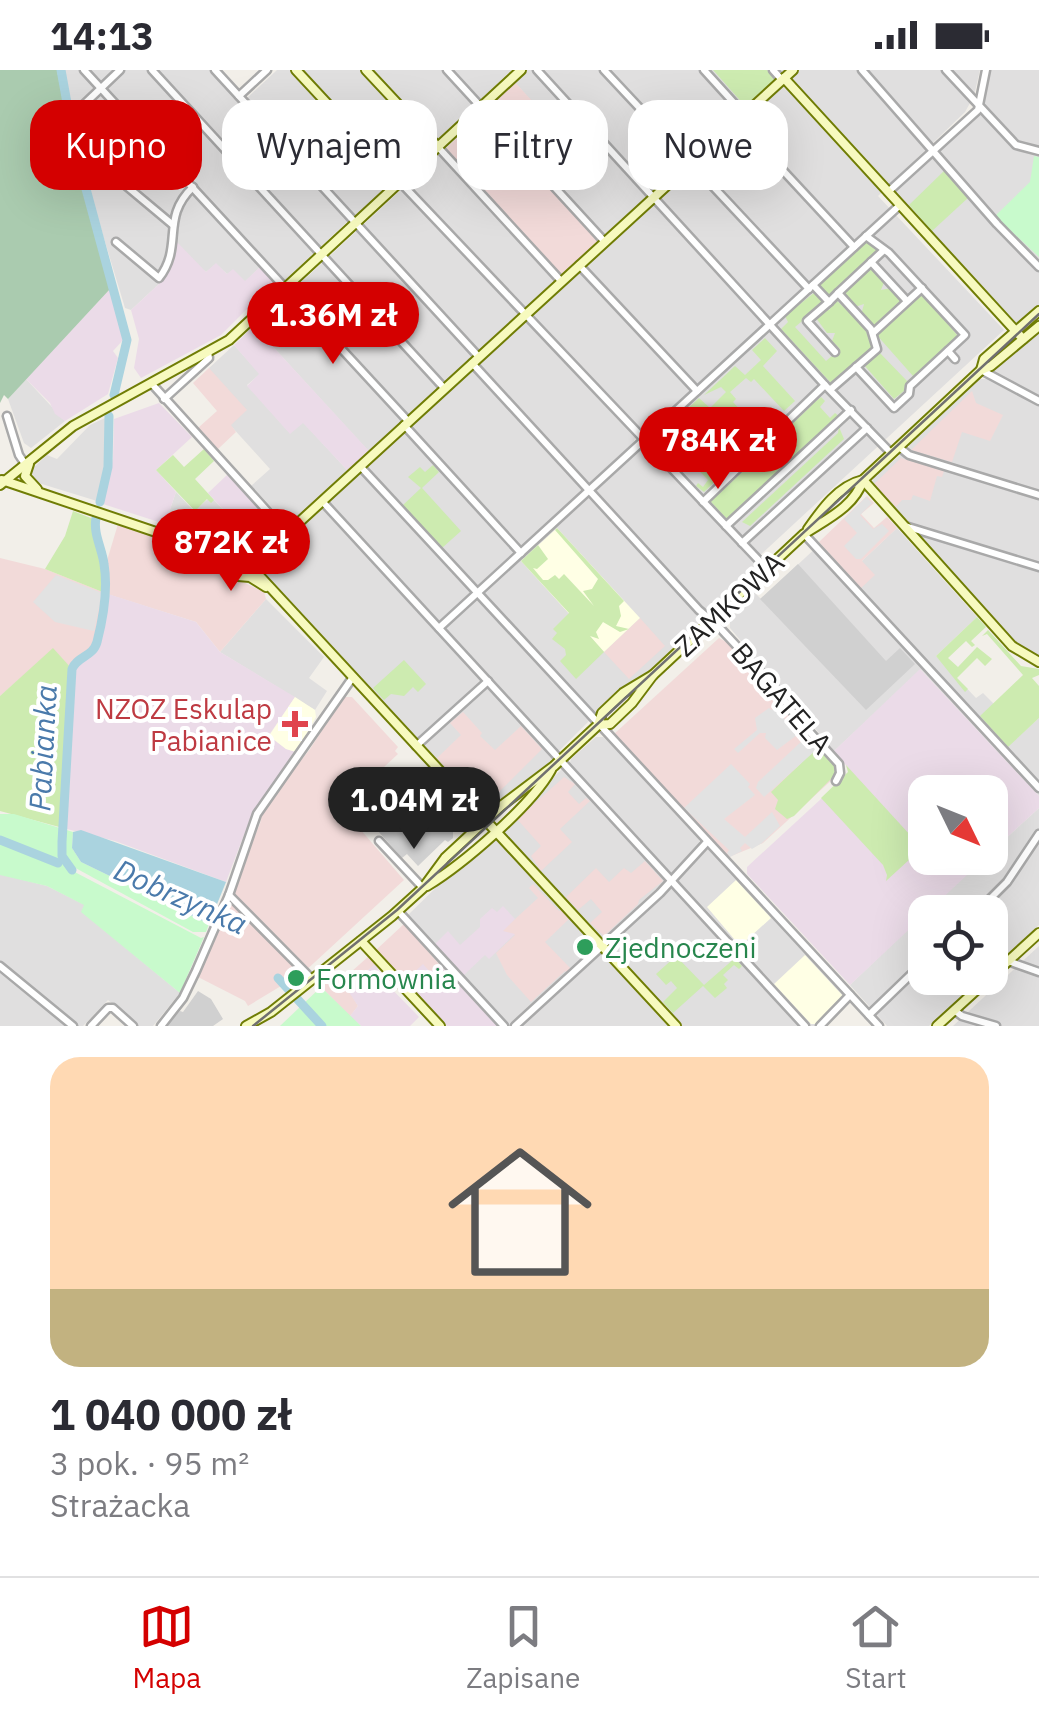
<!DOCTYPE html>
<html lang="pl">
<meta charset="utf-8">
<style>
:root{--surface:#fff;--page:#f2f2f3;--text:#2b2b33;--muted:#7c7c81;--line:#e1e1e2;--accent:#d40000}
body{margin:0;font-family:"IBM Plex Sans",sans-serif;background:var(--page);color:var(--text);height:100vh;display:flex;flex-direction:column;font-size:38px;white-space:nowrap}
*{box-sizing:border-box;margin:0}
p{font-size:32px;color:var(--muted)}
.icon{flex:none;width:55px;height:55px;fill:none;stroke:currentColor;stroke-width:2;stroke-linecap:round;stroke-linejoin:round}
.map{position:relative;height:956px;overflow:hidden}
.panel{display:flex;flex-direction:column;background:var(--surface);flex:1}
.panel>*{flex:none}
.hud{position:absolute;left:30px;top:30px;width:980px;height:90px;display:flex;gap:20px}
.needle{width:65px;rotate:133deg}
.controls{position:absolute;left:908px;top:705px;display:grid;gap:20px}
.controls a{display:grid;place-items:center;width:100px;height:100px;border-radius:20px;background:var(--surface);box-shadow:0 10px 40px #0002;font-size:50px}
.price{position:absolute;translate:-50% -85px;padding:0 22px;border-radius:35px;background:var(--accent);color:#fff;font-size:32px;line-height:65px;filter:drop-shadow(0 2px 5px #0008)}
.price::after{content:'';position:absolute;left:50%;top:60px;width:30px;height:22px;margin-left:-15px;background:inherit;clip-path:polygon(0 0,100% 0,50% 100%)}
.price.on{background:#222;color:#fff}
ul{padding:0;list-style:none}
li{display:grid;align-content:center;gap:20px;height:530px;padding:0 50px}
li+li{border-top:2px solid var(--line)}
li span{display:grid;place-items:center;height:310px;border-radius:30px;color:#555}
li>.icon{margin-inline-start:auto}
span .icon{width:180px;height:180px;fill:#fffc;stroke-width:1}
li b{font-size:42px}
.chip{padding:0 35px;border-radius:30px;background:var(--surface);box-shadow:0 10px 40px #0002;font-size:35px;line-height:90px}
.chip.on{background:var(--accent);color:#fff}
.status{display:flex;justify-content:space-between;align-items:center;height:70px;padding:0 50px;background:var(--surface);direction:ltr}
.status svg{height:28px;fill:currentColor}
.menu{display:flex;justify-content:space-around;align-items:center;height:140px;border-top:2px solid var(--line);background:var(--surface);font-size:28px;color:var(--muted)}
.menu a{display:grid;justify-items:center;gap:5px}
.menu .on{color:var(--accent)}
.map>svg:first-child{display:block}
.residential{fill:#e0dfdf}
.commercial{fill:#f2dad9}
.industrial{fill:#ebdbe8}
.education{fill:#ffffe5}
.religious{fill:#d0d0d0}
.grass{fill:#cdebb0}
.cemetery{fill:#aacbaf}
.park{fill:#c8facc}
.parking{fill:#e2e2e2}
.water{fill:#aad3df}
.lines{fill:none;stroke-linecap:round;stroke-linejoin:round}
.river{stroke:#aad3df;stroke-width:9}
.street-casing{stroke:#a9a9a9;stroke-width:11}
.secondary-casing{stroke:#707d05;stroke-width:12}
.street{stroke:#fff;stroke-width:6}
.secondary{stroke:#f7fabf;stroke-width:8}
.tram{stroke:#707070;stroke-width:2.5}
.health-dot{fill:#e0444e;stroke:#fff;stroke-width:4}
.leisure-dot{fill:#2e9e5b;stroke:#fff;stroke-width:4}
.labels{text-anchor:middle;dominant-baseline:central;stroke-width:8;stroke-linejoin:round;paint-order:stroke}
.street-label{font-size:28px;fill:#222;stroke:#fff}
.health-label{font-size:28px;fill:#be3a42;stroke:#fff;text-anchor:end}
.leisure-label{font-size:28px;fill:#27864d;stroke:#fff;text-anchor:start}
.water-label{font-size:30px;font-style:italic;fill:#4a7aab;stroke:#fff}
</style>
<div class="status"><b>14:13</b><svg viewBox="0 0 49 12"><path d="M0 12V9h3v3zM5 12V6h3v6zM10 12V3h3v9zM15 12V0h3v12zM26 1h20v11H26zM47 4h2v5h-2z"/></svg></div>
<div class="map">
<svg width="1039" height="956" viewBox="0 0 1039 956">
<rect width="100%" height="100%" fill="#f2efe9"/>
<g class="residential">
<polygon points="62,0 117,0 71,43"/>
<polygon points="122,0 212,0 348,151 285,210 274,212 260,197 245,212 233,200 227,204 216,194 206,202 177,180 160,213 131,240 125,238 80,89 72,46"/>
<polygon points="277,0 512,0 356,146 247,28"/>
<polygon points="521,0 980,0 974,26 965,42 878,126 1004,260 757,488 524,245 372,385 254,256 442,82 503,61 516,50 533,33 512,9"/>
<polygon points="989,0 1039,0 1039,236 1018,256 894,123 978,44"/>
<polygon points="521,253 526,253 548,275 635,368 631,379 589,415 477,294"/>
<polygon points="1039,258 1039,423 909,380 909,374 979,309 987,309 995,297"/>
<polygon points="234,275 260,304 247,315 290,363 303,352 348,401 289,455 251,416 270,399 231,356 209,298"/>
<polygon points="471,298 584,419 523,477 409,355"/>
<polygon points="26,309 65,351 31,378 24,373 8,329"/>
<polygon points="105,348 105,397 97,431 32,411 30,401 47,385 57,389 90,355"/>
<polygon points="403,361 516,482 477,518 366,399 365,395"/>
<polygon points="639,378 647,378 759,495 757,501 713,542 704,541 594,421"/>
<polygon points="900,385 1039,428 1039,589 1015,576 871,414 875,406"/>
<polygon points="359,402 472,521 441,552 438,553 328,433"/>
<polygon points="176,422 194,441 208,429 214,430 240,458 260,440 280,462 257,481 247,470 242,481 165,454"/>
<polygon points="587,426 700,545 701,551 646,604 594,645 482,523"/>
<polygon points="320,437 482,609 418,669 260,501 262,491"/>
<polygon points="897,458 977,547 936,586 976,628 983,623 997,637 1008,676 1039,648 1039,726 921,600 834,681 730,558 730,549 753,521 761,529 820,474 861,518 862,491"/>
<polygon points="266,529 324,587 309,608 327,621 315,640 220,582"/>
<polygon points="474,529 479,529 590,650 560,680 555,680 445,561 445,556"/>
<polygon points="488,617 553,688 544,698 486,743 424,675"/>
<polygon points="596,667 603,667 614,677 699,769 700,774 674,803 668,804 569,696 571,689"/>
<polygon points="563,698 666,810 602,870 503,762 502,757"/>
<polygon points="1039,738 1039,855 990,900 990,842 926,842 985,788 990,788 990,783"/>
<polygon points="497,767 596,875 511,956 508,956 407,846 456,798"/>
<polygon points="708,779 846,926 817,956 809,956 678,814 678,809"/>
<polygon points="0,804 47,816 85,835 82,842 180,923 153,956 138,956 108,930 83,956 0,956"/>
<polygon points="673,817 802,956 681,956 609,877 610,873"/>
<polygon points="925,843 925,908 982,908 929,956 887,956 850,915"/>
<polygon points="1039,876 1039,956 953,956 969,941"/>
<polygon points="601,882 671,956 519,956 599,882"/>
</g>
<g class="commercial">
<polygon points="512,9 534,33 503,60 604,171 561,211 442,82 485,42 481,37"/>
<polygon points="209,298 247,340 231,355 236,362 218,379 198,358 217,341 193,313"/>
<polygon points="972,321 976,333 1003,345 990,371 962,362 952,392 911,380"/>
<polygon points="901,388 944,401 942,407 937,406 930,431 913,425 911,430 902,430 896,437 874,414"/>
<polygon points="867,426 874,433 861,444 874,458 887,447 897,458 862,491 875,505 861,518 819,472"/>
<polygon points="118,454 213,488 224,496 226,504 264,522 266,529 220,582 196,552 107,524 106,494"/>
<polygon points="0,488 45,499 105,523 97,572 92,583 72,599 53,579 0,626"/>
<polygon points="640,548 665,576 629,609 604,582"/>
<polygon points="719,568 728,573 832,691 835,707 763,773 729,787 614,664"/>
<polygon points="343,627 352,627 398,677 395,681 398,684 341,737 404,810 290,915 281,916 248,936 245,931 198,907 235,821 241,795 260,754 262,740 310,679"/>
<polygon points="463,642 482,663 480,666 495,680 521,656 542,679 491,730 479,726 475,731 437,688 461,665 450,653"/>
<polygon points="564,707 575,714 568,722 579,734 586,728 590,731 560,759 572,772 541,801 531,786 541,776 517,749"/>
<polygon points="645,791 663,811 639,830 638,834 604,866 590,853 602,842 591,829 578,840 566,827 596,798 609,812 624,798 631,803"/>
<polygon points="533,814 559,841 562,840 570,848 545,872 572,900 568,904 565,901 531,932 507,905 496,883 515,865 502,861 538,828 529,818"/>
<polygon points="404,854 439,894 430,902 423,895 405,911 376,880"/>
<polygon points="369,886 376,893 348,919 358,936 350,946 321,917 335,904 342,910"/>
</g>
<g class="industrial">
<polygon points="177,172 206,202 216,193 227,204 233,199 245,211 260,197 274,212 221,265 141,308 134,298 139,269 131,240 160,213 177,180"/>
<polygon points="110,219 123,270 113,281 118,288 108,324 65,351 55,344 50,333 26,309"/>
<polygon points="254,256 369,381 348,401 303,353 290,364 247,316 259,304 234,275"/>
<polygon points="159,333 192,367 156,400 176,422 165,454 103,434 113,389 114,349"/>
<polygon points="227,405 260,440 240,458 208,423"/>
<polygon points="105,523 196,552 220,582 295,627 269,665 286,679 296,682 250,749 226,812 115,771 63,758 72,599 76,591 95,578"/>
<polygon points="920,599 1039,726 1039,738 990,783 990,722 925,722 925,788 985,788 850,915 747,804 747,797 846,706 855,706 834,681"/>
<polygon points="503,836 515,849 503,861 515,864 489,889 485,885 464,905 435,874 448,861 460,875 480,857 480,849 492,838 497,842"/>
<polygon points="376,893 380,907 419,947 410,956 361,956 350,946 358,936 347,919"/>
<polygon points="423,894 430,902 439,894 497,956 447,956 405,911"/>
</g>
<g class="education">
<polygon points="557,458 640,548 604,582 521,491"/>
<polygon points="295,627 315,640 316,647 296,682 286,679 269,666"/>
<polygon points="736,810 771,848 740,876 707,837"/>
<polygon points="805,885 844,927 815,954 811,954 774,914"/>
</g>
<g class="religious">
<polygon points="798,494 886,591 900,578 915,594 866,640 760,529"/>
<polygon points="429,718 462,754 453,762 453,768 448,772 445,770 418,796 407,784 402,788 378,761 393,746 397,749"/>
<polygon points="198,921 211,929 223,949 213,956 166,956 180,941 183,942"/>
</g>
<g class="grass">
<polygon points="713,0 767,0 775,9 745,36"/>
<polygon points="737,60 774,99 762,91 754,94 749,105 754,116 718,77"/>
<polygon points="945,100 969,127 932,161 909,135"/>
<polygon points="866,172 878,181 828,227 819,216"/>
<polygon points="869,197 872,197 885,210 881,220 891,218 903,232 874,257 861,245 864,234 855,237 843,225"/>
<polygon points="815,222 825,232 795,257 826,291 840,279 832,271 835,263 827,263 816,248 824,239 830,240 828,236 835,229 865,257 873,277 831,313 781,259 788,252 785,246"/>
<polygon points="919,225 924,226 958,266 909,313 905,314 904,321 894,329 864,295 879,282 907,311 913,306 875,263"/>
<polygon points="765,268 777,281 763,296 795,331 784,341 754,309 751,312 746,308 730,322 736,329 733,332 763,365 745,383 707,343 694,354 685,345 670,355 699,328 710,338 726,322 721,317 704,325 735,296 745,305 761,290 752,280"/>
<polygon points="821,327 825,331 820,337 830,348 835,343 840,347 728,450 708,429 717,421 720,423 811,336 809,332 812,329 815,332"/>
<polygon points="691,355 731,396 704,422 696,416 698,413 703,417 708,410 674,375 667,380 671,385 669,387 653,371 668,358 678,368"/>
<polygon points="839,357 844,369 750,456 742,452 838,363"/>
<polygon points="204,379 214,391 195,409 214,430 211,433 207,429 195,441 156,400 173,385 184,397"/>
<polygon points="433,395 439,402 422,418 461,461 442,478 403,435 421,418 408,407 420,397 425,402"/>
<polygon points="73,441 96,450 95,458 104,495 105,523 45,499 65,466"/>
<polygon points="557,458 624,531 619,536 621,546 616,556 629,559 620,562 603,552 596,562 599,569 590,566 604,582 576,609 560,591 566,585 565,579 552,569 557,563 553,559 569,543 521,491 538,475 548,489 537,499 533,498 543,510 548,510 555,505 559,509 564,504 594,536 583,521 592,519 598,509 555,460"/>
<polygon points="977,547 986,557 971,571 975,575 972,577 966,571 948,588 958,597 977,577 992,589 985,596 977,588 957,608 968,619 965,622 936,586"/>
<polygon points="988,560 1021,596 1039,599 1039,605 1032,608 1039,616 1039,648 1008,677 980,646 1023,605 987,564 982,566"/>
<polygon points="53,578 72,599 63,758 0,741 0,626"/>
<polygon points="404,590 426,614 418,622 413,617 404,626 391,624 384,630 373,618"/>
<path d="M805 669C817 670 836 690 837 703L794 746 787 749 775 739 778 730 771 722 816 679Z"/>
<polygon points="846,695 922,778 886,811 887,805 883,795 821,728 848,702"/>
<polygon points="676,886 704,915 735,888 742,896 739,899 734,895 723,905 728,910 724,914 727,918 715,928 703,916 673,943 663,932 677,918 671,911 666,915 656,904"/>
</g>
<polygon class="cemetery" points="0,0 57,0 73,83 110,219 8,329 4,325 0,333"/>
<g class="park">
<polygon points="1034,86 1039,87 1039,187 995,146 1030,112"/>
<polygon points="0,744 14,744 73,762 72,778 81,792 209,854 206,862 193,862 70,795 69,799 46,787 201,868 204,867 180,923 81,842 84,835 47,816 0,805"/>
<polygon points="321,917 361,956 280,956"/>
</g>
<g class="parking">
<polygon points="866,427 872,433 860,445 873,459 882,454 889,461 861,489 856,489 844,476 857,463 844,449"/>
<polygon points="56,505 102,523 94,561 55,552 33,532"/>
<polygon points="769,638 772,640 776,638 797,665 777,680 765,668 766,663 760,663 738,683 734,679 757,660 755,648"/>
<polygon points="803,670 817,679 764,727 756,718 758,712"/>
<polygon points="731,694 750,714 748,717 755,725 724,749 745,767 772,742 780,756 762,773 752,779 745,773 740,778 742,781 730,787 727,783 729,780 684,738"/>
</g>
<polygon class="water" points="81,760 226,812 209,854 81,792 72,778 73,762"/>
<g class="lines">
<g class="river">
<polyline points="61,0 76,82 127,270 114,325"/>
<polyline points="100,432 108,397 109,346"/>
<polyline points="0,770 58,793"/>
<path d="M72 800 62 786V772L72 599C77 586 93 587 97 572 103 549 108 518 104 494 102 478 93 464 96 448"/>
<polyline points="278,908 322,956"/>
</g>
<defs>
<g id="street">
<polyline points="84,0 408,351"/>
<polyline points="120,0 76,42 87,83 173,155"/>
<polyline points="152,0 444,318"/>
<polyline points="215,0 478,286"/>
<polyline points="447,0 604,171"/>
<polyline points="537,0 825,315 891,383"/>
<polyline points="604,0 809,219"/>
<polyline points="704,0 744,44"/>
<polyline points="773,0 782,10"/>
<polyline points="862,0 997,154 1039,197"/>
<polyline points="946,0 1016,75 1039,81"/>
<polyline points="239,26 267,0"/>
<polyline points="737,51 854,177"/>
<polyline points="438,77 561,211"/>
<polyline points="400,112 767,499"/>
<polyline points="888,122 978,40 986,0"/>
<path d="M116 172 159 208C184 176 160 148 193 117"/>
<polyline points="871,192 907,231"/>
<polyline points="579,195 697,321"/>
<polyline points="813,215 829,232 838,223 871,259 877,279 831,319"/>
<polyline points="838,223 884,180"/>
<polyline points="829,232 807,251 835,282"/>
<polyline points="873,263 922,218"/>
<polyline points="948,281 955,289"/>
<polyline points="472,293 699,540 720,558 774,616 797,648 839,694 840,703 836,711"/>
<polyline points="856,297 894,338 909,324 910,316 965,265 889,183 866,166"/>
<polyline points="981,300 1039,331"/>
<polyline points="152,314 287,463"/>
<polyline points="164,329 209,288 208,282"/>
<polyline points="7,346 19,385 25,394"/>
<polyline points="404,355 521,483"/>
<polyline points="899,377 909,385 1039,425"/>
<polyline points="360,396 879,956"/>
<polyline points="322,431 805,956"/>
<polyline points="703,432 825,315"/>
<polyline points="726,456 851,340"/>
<polyline points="905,456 1039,497"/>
<polyline points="804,464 1039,718"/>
<polyline points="742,473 867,358"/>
<polyline points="439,558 900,135"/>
<polyline points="416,676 488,611"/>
<polyline points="379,771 423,818"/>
<polyline points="229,825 312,909"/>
<polyline points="398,841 504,956"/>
<polyline points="977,842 1007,812 1039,764"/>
<polyline points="1008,891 1039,902"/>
<polyline points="0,896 73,956"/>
<polyline points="954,940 962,946 996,956"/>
<polyline points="869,945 925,891"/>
<polyline points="91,956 108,938 113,938 133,956"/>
<polyline points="161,956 183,928 196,901 229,825 257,744 353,607"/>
<polyline points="515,956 660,823 707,772"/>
<polyline points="820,956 850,925"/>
</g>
<g id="secondary">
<polyline points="296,0 400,112"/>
<polyline points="366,0 438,77"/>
<polyline points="784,8 1023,269"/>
<polyline points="981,300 984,289 1039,241"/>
<polyline points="29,394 25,406 37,419"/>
<polyline points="2,410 233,488 253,487 264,481"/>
<polyline points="863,410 1012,576 1039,592"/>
<polyline points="0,415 73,356 229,270 521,0"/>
<path d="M808 459C822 439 838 416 863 410L981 300 991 296 1039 256"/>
<polyline points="219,485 232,495 238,506 250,507 266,517"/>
<polyline points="256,496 272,477 793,0"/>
<polyline points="255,501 676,956"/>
<path d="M598 655 610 654 632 633 653 605 804 464C827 449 854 437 863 410"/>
<path d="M427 816C463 794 531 736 551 700"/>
<polyline points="361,871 440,956"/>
<polyline points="246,956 271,942 392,846 423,818 445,788 501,736 554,696 598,655 602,643 623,623 653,605"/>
<polyline points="937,956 1039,863"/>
</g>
</defs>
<use href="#street" class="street-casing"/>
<use href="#secondary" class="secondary-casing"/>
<use href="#street" class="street"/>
<use href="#secondary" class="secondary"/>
<polyline class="tram" points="253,956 397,840 1039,244"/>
</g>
<path class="health-dot" d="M290 639h10v10h10v10h-10v10h-10v-10h-10v-10h10z"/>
<g class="leisure-dot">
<circle cx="585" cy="877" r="10"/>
<circle cx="296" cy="908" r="10"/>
</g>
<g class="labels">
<g class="street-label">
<text transform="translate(729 534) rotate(-43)">ZAMKOWA</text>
<text transform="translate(782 628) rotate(49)">BAGATELA</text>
</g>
<g class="health-label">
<text x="272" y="638">NZOZ Eskulap<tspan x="272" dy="32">Pabianice</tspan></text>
</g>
<g class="leisure-label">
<text x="605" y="877">Zjednoczeni</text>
<text x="316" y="908">Formownia</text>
</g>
<g class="water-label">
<text transform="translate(42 678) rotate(-87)">Pabianka</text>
<text transform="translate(181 826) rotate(24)">Dobrzynka</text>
</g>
</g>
</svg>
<div class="controls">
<a><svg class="needle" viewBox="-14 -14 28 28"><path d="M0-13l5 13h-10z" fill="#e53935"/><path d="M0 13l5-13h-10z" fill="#7c7c81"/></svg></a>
<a><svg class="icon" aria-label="locate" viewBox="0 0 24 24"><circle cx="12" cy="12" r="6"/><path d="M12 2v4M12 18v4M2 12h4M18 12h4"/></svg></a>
</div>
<b class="price" style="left:333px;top:297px">1.36M zł</b>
<b class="price" style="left:718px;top:422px">784K zł</b>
<b class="price" style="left:231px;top:524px">872K zł</b>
<b class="price on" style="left:414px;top:782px">1.04M zł</b>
<div class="hud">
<a class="chip on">Kupno</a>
<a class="chip">Wynajem</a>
<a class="chip">Filtry</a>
<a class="chip">Nowe</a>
</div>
</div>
<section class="panel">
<ul>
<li><span style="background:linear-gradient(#ffd9b3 75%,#c2b280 0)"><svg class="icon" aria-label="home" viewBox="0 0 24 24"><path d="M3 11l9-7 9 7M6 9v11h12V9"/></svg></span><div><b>1 040 000 zł</b><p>3 pok. · 95 m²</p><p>Strażacka</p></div></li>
</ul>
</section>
<nav class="menu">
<a class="on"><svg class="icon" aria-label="map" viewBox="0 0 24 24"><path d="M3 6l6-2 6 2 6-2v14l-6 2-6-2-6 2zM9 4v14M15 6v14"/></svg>Mapa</a>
<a><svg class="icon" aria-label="saved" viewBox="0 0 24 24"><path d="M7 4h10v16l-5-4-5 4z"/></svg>Zapisane</a>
<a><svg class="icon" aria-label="home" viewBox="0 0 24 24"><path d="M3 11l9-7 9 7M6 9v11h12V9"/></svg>Start</a>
</nav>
